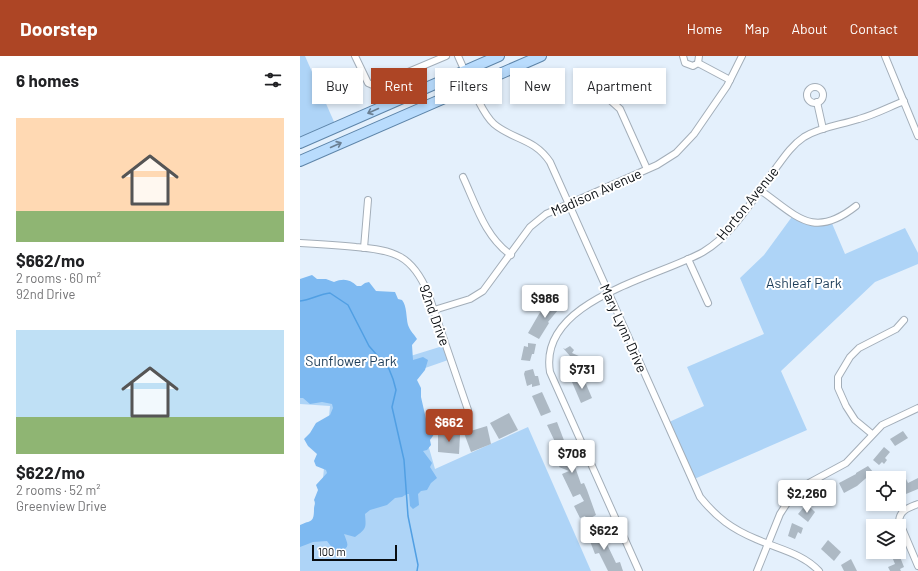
<!DOCTYPE html>
<meta charset="utf-8">
<style>
:root{--surface:#fff;--page:#f2f2f2;--text:#202124;--muted:#757577;--accent:#ad4525}
body{margin:0;font-family:Barlow,sans-serif;background:var(--page);color:var(--text);height:100vh;display:flex;flex-direction:column;font-size:15px;white-space:nowrap}
*{box-sizing:border-box;margin:0}
p{font-size:13px;color:var(--muted)}
.icon{flex:none;width:22px;height:22px;fill:none;stroke:currentColor;stroke-width:2;stroke-linecap:round;stroke-linejoin:round}
.map{position:relative;flex:1;overflow:hidden}
.drawer{display:flex;flex-direction:column;background:var(--surface);width:300px}
.drawer>*{flex:none}
.guide{position:absolute;left:12px;top:12px;width:380px;height:36px;display:flex;gap:8px}
.buttons{position:absolute;left:566px;top:415px;display:grid;gap:8px}
.buttons a{display:grid;place-items:center;width:40px;height:40px;border-radius:0px;background:var(--surface);box-shadow:0 2px 6px #0003;font-size:20px}
.scale{position:absolute;left:12px;bottom:10px;width:85px;box-sizing:border-box;padding-left:4px;border:2px solid #090d11;border-top:0;font-size:11px;line-height:14px;white-space:nowrap;color:#090d11;-webkit-text-stroke:3px #fff;paint-order:stroke}
.price{position:absolute;translate:-50% -34px;padding:0 9px;border-radius:4px;background:#fff;color:#222;font-size:13px;line-height:26px;filter:drop-shadow(0 1px 2px #0008)}
.price::after{content:'';position:absolute;left:50%;top:24px;width:12px;height:9px;margin-left:-6px;background:inherit;clip-path:polygon(0 0,100% 0,50% 100%)}
.price.selected{background:var(--accent);color:#fff}
ul{padding:0;list-style:none}
li{display:grid;align-content:center;gap:8px;height:212px;padding:0 16px}
li span{display:grid;place-items:center;height:124px;border-radius:0px;color:#555}
li>.icon{margin-inline-start:auto}
span .icon{width:72px;height:72px;fill:#fffc;stroke-width:1}
li b{font-size:17px}
h2{display:flex;justify-content:space-between;align-items:center;height:48px;padding:0 16px;font-size:17px}
.pill{padding:0 14px;border-radius:0px;background:var(--surface);box-shadow:0 2px 6px #0003;font-size:14px;line-height:36px}
.pill.selected{background:var(--accent);color:#fff}
header{display:flex;align-items:center;gap:24px;box-sizing:border-box;height:56px;padding:0 20px;background:var(--accent);color:#fff}
header strong{font-size:19px}
nav{display:flex;gap:22px;margin-inline-start:auto;font-size:14px}
main{display:flex;flex:1;min-height:0}
.map>svg:first-child{display:block}
.green{fill:#aed4f7}
.forest{fill:#7db9f1}
.lines{fill:none;stroke-linecap:round;stroke-linejoin:round}
.stream{stroke:#519fe3;stroke-width:1.5}
.building{fill:#adb9c4}
.minor-casing{stroke:#a3aeb9;stroke-width:8}
.primary-casing{stroke:#5e85a9;stroke-width:12}
.minor{stroke:#fff;stroke-width:6}
.primary{stroke:#b9dcfd;stroke-width:10}
.oneway{stroke:#6a7f93}
.labels{text-anchor:middle;dominant-baseline:central;stroke-width:4;stroke-linejoin:round;paint-order:stroke}
.street-label{font-size:14px;fill:#090d11;stroke:#fff}
.park-label{font-size:14px;fill:#1c3c58;stroke:#fff}
</style>
<header>
<strong>Doorstep</strong>
<nav><a>Home</a><a>Map</a><a>About</a><a>Contact</a></nav>
</header>
<main>
<section class="drawer">
<h2>6 homes<svg class="icon" aria-label="filters" viewBox="0 0 24 24"><path d="M4 7h16M4 17h16"/><circle cx="9" cy="7" r="2"/><circle cx="15" cy="17" r="2"/></svg></h2>
<ul>
<li><span style="background:linear-gradient(#ffd9b3 75%,#8fb573 0)"><svg class="icon" aria-label="home" viewBox="0 0 24 24"><path d="M3 11l9-7 9 7M6 9v11h12V9"/></svg></span><div><b>$662/mo</b><p>2 rooms · 60 m²</p><p>92nd Drive</p></div></li>
<li><span style="background:linear-gradient(#bfe0f5 70%,#8fb573 0)"><svg class="icon" aria-label="home" viewBox="0 0 24 24"><path d="M3 11l9-7 9 7M6 9v11h12V9"/></svg></span><div><b>$622/mo</b><p>2 rooms · 52 m²</p><p>Greenview Drive</p></div></li>
</ul>
</section>
<div class="map">
<svg width="618" height="515" viewBox="0 0 618 515">
<rect width="100%" height="100%" fill="#e4f0fc"/>
<g class="green">
<polygon points="0,0 5,0 35,68 0,83"/>
<polygon points="494,158 501,163 531,165 545,198 605,172 618,197 618,208 575,226 481,315 507,374 392,424 367,367 404,350 387,311 464,278 440,222 464,199"/>
<polygon points="0,239 104,302 146,289 151,303 108,318 135,413 228,371 291,515 0,515 0,473 19,464 30,350 0,348"/>
</g>
<path class="forest" d="M12 219 17 223H26L34 226C43 222 50 223 57 230H61L65 227 69 226 76 235 95 236 98 243 102 244C107 250 106 261 108 269 110 275 114 278 117 283L112 289 113 304 123 301 128 304 125 314 117 324 121 332V341L126 363C133 370 139 374 130 384L131 389 127 394 123 395 132 407 130 411 137 422 131 427 127 434 121 435 118 438 119 449 113 453 110 450 109 438H107L102 441 95 442 87 449 70 454 65 458C66 472 67 472 55 481L44 478C47 487 52 492 38 496L33 493 27 485 13 486 0 491V469C11 464 14 467 14 453 14 449 16 448 14 444L18 434 16 429 27 417 26 414 16 410 14 405 17 398 8 390 4 383 10 377 16 367 30 359 33 352 32 348 22 346 10 348 3 342H0V223Z"/>
<g class="lines">
<path class="stream" d="M0 245C11 244 19 238 30 237L48 249 69 290 89 313 93 323 96 334 92 351 104 404 108 460 118 509 117 515"/>
</g>
<g class="building">
<polygon points="251,244 255,247 258,244 263,248 248,266 249,267 239,283 228,277 239,258"/>
<polygon points="228,287 236,288 234,298 232,298 230,305 221,304 224,290 228,291"/>
<polygon points="270,290 274,294 272,297 281,301 279,305 281,306 280,311 277,310 273,317 264,313 270,300 263,292 265,293"/>
<polygon points="233,313 235,320 238,320 240,329 232,331 232,328 227,330 224,318 225,315"/>
<polygon points="283,321 292,342 281,347 272,326"/>
<polygon points="242,336 251,356 241,360 232,340"/>
<polygon points="209,357 218,374 199,383 190,367"/>
<polygon points="257,366 265,387 276,407 274,408 281,428 284,427 287,434 296,459 287,464 285,460 280,462 274,450 284,445 280,438 273,441 262,418 269,415 259,411 261,407 254,392 257,390 247,369"/>
<polygon points="187,370 191,388 171,396 164,377"/>
<polygon points="603,375 608,382 595,390 590,383"/>
<polygon points="138,377 160,379 159,398 138,396"/>
<polygon points="584,391 590,396 585,402 587,404 584,408 582,406 579,409 573,404"/>
<polygon points="568,410 573,416 557,430 544,437 539,427 556,418 556,417"/>
<polygon points="618,422 618,433 606,438 604,435 599,437 599,425 606,423 608,427"/>
<polygon points="529,431 534,437 527,441 530,443 529,444 530,447 526,450 523,446 519,449 513,441"/>
<polygon points="510,451 515,456 508,466 498,458 503,452 507,455"/>
<polygon points="492,467 503,472 501,478 498,476 495,483 488,480"/>
<polygon points="305,473 308,480 304,482 316,507 320,506 323,515 308,515 299,497 295,498 288,480"/>
<polygon points="528,484 541,496 534,505 521,493"/>
<polygon points="590,496 598,496 604,511 600,513 601,515 590,515 588,511 595,508"/>
<polygon points="551,503 557,515 544,515 541,509"/>
</g>
<g class="lines">
<defs>
<g id="minor">
<polyline points="55,0 68,27 75,30 146,0"/>
<path d="M158 0C166 17 181 57 194 68 213 84 234 82 250 106L400 441C417 462 432 473 456 483 478 493 502 497 519 515"/>
<polyline points="383,0 385,7 393,10 398,7 399,0"/>
<polyline points="585,0 618,80"/>
<polyline points="398,7 430,24"/>
<circle cx="515" cy="39" r="8"/>
<polyline points="310,44 320,53 347,113"/>
<polyline points="517,46 523,73"/>
<path d="M163 121C176 149 185 181 211 199"/>
<path d="M460 134C497 160 513 184 556 150"/>
<path d="M0 187C19 188 37 189 56 191 94 194 112 199 128 237L168 354"/>
<polyline points="64,192 68,144"/>
<polyline points="388,203 408,247"/>
<polyline points="134,254 170,243 183,235 230,171 246,158 357,109 376,97 394,78 427,30 442,0"/>
<polyline points="572,378 555,364 546,350 538,332 538,321 550,301 559,292 596,273 604,264"/>
<path d="M618 448C608 452 600 454 599 465L618 510"/>
<path d="M339 515 250 316C238 244 357 222 403 196 435 177 454 141 476 112 484 101 492 89 504 81 520 71 541 69 559 63 574 59 589 51 604 45"/>
<polyline points="457,515 480,458 489,444 509,427 546,407 582,369 618,352"/>
</g>
<g id="primary">
<polyline points="0,87 199,0"/>
<polyline points="0,105 241,0"/>
</g>
</defs>
<use href="#minor" class="minor-casing"/>
<use href="#primary" class="primary-casing"/>
<use href="#minor" class="minor"/>
<use href="#primary" class="primary"/>
</g>
<defs><path id="oneway-shaft" d="M-6 0H5M1.5-3L5.5 0L1.5 3" fill="none" stroke-width="1.6" stroke-linecap="round" stroke-linejoin="round"/></defs>
<g class="oneway">
<use href="#oneway-shaft" transform="translate(73 55) rotate(156)"/>
<use href="#oneway-shaft" transform="translate(36 89) rotate(-24)"/>
</g>
<g class="labels">
<g class="street-label">
<text transform="translate(296 136) rotate(-24)">Madison Avenue</text>
<text transform="translate(447 147) rotate(-51)">Horton Avenue</text>
<text transform="translate(135 259) rotate(70)">92nd Drive</text>
<text transform="translate(324 272) rotate(66)">Mary Lynn Drive</text>
</g>
<g class="park-label">
<text x="504" y="226">Ashleaf Park</text>
<text x="51" y="304">Sunflower Park</text>
</g>
</g>
</svg>
<div class="buttons">
<a><svg class="icon" aria-label="locate" viewBox="0 0 24 24"><circle cx="12" cy="12" r="6"/><path d="M12 2v4M12 18v4M2 12h4M18 12h4"/></svg></a>
<a><svg class="icon" aria-label="layers" viewBox="0 0 24 24"><path d="M12 4l9 5-9 5-9-5zM3 14l9 5 9-5"/></svg></a>
</div>
<div class="scale">100 m</div>
<b class="price" style="left:245px;top:263px">$986</b>
<b class="price" style="left:282px;top:334px">$731</b>
<b class="price selected" style="left:149px;top:387px">$662</b>
<b class="price" style="left:272px;top:418px">$708</b>
<b class="price" style="left:507px;top:458px">$2,260</b>
<b class="price" style="left:304px;top:495px">$622</b>
<div class="guide">
<a class="pill">Buy</a>
<a class="pill selected">Rent</a>
<a class="pill">Filters</a>
<a class="pill">New</a>
<a class="pill">Apartment</a>
</div>
</div>
</main>
